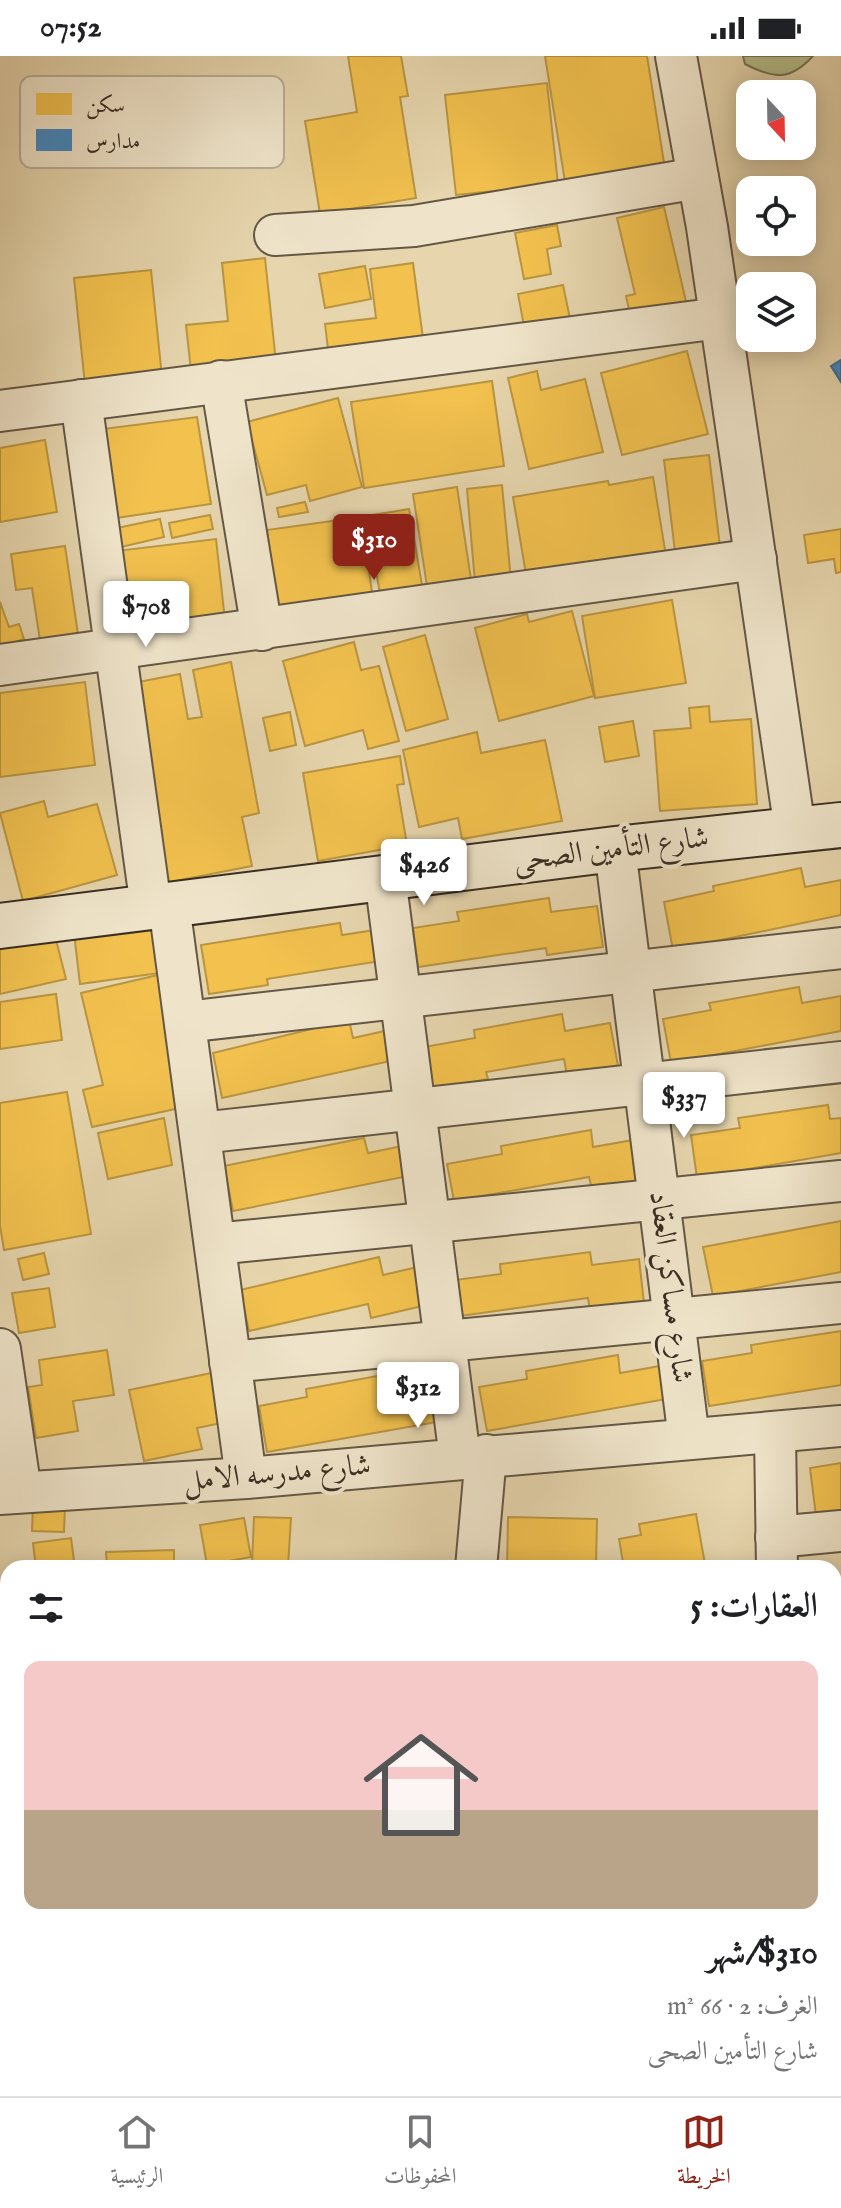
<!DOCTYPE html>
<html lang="ar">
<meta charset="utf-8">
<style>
:root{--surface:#fff;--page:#f6f6f6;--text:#202124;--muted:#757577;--line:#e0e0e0;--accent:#8f2418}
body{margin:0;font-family:"IM FELL English",Amiri,serif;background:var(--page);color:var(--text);direction:rtl;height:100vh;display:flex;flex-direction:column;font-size:30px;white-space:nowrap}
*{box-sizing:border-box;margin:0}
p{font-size:26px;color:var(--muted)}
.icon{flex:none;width:44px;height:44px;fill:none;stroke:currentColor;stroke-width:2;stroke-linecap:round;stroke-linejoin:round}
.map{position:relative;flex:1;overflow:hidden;direction:ltr}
.drawer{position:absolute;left:0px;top:1504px;width:842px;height:536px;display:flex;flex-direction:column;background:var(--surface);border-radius:24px 24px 0 0;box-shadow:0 4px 20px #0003;direction:rtl}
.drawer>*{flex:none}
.needle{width:52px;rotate:158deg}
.fabs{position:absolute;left:736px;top:24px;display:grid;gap:16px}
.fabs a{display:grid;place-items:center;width:80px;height:80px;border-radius:16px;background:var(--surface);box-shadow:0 4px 20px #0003;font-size:40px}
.price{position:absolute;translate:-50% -68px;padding:0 18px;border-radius:8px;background:#fff;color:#222;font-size:26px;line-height:52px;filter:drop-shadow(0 2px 4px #0008)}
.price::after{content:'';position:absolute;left:50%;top:48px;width:24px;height:18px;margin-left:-12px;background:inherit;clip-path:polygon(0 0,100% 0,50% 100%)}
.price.current{background:var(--accent);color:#fff}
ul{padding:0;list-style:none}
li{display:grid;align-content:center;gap:16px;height:424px;padding:0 24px}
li+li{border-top:2px solid var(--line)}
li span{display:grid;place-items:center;height:248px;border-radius:16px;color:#555}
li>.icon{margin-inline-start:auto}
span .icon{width:144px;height:144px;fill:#fffc;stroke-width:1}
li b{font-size:34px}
h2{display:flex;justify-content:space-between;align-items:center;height:96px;padding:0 24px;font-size:34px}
.status{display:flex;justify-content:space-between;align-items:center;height:56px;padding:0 40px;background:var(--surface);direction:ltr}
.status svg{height:22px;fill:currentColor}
.tab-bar{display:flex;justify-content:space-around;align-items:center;height:112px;border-top:2px solid var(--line);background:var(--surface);font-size:22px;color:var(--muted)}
.tab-bar a{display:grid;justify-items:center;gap:4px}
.tab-bar .current{color:var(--accent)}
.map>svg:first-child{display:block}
.green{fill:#b4bd8a;stroke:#767656;stroke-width:2}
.homes{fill:#f2c14e;stroke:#ba9541;stroke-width:2}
.schools{fill:#3f88c5;stroke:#3d6d94;stroke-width:2}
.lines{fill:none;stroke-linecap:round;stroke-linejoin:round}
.street-casing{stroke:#645846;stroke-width:44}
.secondary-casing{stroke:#392e23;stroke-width:48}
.street{stroke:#efe4ca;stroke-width:40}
.secondary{stroke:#efe4ca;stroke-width:44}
.labels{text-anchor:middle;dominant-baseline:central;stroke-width:8;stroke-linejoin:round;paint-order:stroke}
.street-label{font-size:30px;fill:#392e23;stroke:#efe4ca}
.key{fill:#efe4ca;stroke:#b8ad98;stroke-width:2}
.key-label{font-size:22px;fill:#392e23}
</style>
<div class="status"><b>07:52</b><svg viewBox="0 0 49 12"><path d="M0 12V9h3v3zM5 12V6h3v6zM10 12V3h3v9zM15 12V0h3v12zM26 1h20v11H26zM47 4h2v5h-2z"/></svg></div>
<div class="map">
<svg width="841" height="2040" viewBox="0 0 841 2040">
<rect width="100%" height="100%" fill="#e6d5ad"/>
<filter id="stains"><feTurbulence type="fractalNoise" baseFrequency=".0025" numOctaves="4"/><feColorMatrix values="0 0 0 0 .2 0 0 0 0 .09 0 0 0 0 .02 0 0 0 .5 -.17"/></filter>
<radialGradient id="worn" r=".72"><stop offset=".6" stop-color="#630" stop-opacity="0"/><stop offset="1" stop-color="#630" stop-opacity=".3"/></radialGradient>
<path class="green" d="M743 0H813C790 25 774 23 745 8Z"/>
<g class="homes">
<polygon points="348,0 401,0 408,40 400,41 416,142 320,158 305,65 357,56"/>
<polygon points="545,0 647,0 665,113 565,126"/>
<polygon points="547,27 558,128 456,139 445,39"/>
<polygon points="664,151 688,254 632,267 626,240 635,238 617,162"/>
<polygon points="557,169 561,190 547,193 551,218 524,223 515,177"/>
<polygon points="265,202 276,306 191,315 186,269 228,265 222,207"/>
<polygon points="413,207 424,290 329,302 325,268 376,262 370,213"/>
<polygon points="365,210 371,243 325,252 319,218"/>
<polygon points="151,214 162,321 85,329 74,222"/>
<polygon points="563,229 572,272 526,281 518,238"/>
<polygon points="687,295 708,378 622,399 601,317"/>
<polygon points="537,315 541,334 585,323 603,396 529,413 508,322"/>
<polygon points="492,325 504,410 364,432 351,346"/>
<polygon points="338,342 362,431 310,445 306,429 267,439 247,366"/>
<polygon points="197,361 211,448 109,463 95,374"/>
<polygon points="45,384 57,456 0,466 0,392"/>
<polygon points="709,399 721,499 676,504 664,404"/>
<polygon points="653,421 666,500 527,524 513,441 608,425 609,429"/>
<polygon points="502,429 511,524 475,527 467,433"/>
<polygon points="457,431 472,530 428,537 413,438"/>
<polygon points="305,446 308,456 279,461 277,452"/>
<polygon points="409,453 423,535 381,543 366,460"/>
<polygon points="210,459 213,473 172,482 169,467"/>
<polygon points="361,461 373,543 278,556 267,474"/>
<polygon points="160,463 164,481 121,491 117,472"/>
<polygon points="841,473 841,516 836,517 834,503 808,507 804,479"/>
<polygon points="216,483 225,564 126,575 116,495"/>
<polygon points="65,490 79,585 41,591 32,532 16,534 11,498"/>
<polygon points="672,544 686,627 595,642 582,560"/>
<polygon points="0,546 9,571 19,568 24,583 0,591"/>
<polygon points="572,555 594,640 499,665 475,572 527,558 529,566"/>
<polygon points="425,579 448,663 406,675 383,591"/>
<polygon points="354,586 361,614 379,610 399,685 368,693 363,674 305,690 283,605"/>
<polygon points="231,606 259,757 242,761 252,810 165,827 133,627 180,618 188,663 202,661 193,614"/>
<polygon points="85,626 95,709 0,721 0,637"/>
<polygon points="709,650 710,666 751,663 757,748 660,755 654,675 691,672 689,652"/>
<polygon points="290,656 296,689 270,695 263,662"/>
<polygon points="633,665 639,700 605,706 599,671"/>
<polygon points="477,676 481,697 545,684 562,765 462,783 458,762 419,771 403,694"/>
<polygon points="400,700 404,728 397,729 407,789 318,805 303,717"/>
<polygon points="44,745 48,761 97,748 117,819 23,845 0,757"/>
<polygon points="801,812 805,831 841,824 841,859 673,894 664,846 714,835 713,830"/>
<polygon points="549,842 551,856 597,850 603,891 547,899 546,892 418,911 413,872 459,865 457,856"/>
<polygon points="160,866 167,916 80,928 74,877"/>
<polygon points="340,867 342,879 388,872 393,903 267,923 268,929 209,938 201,889"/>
<polygon points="54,876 66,923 0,938 0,889"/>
<polygon points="162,918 194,1049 92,1071 83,1034 103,1029 81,937"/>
<polygon points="799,931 802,947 841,940 841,975 671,1007 663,963 711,954 709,947"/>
<polygon points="56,938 62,984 0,993 0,946"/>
<polygon points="562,958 565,975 610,967 618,1010 567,1019 564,1003 486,1016 488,1023 432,1034 424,991 475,982 474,974"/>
<polygon points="349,964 353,982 398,972 404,1002 222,1042 213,997"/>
<polygon points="67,1036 91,1178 4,1194 0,1170 0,1047"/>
<polygon points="828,1049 830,1063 841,1062 841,1097 697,1122 691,1079 740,1072 738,1062"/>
<polygon points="164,1062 172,1109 108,1123 98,1077"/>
<polygon points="591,1074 593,1091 639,1083 646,1123 592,1133 589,1121 454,1145 447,1108 502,1098 501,1090"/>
<polygon points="364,1082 368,1097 412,1088 418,1118 233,1155 224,1110"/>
<polygon points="841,1165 841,1216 713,1240 703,1191"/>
<polygon points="590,1196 592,1209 639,1203 644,1247 590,1255 588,1242 460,1260 455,1224 501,1218 500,1208"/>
<polygon points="44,1197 49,1218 23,1224 18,1203"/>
<polygon points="379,1201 383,1219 426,1209 435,1247 371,1262 368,1248 249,1275 240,1234"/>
<polygon points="49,1232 55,1271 19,1277 12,1237"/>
<polygon points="841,1275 841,1329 709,1350 702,1305 752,1297 751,1289"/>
<polygon points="107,1294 114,1339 73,1345 78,1375 36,1382 28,1331 42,1329 39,1304"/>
<polygon points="618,1299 620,1317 666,1309 672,1342 487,1375 479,1331 527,1323 526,1315"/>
<polygon points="221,1315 231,1365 197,1372 202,1393 144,1405 129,1334"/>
<polygon points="394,1317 397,1333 441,1325 448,1364 267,1396 259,1350 307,1341 306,1333"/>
<polygon points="841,1407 841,1465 817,1468 810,1412"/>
<polygon points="33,1448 65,1449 64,1476 32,1475"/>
<polygon points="696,1458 705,1508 681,1512 624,1512 619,1483 641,1479 639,1468"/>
<polygon points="254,1461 291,1462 288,1510 252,1509"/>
<polygon points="508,1461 597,1463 596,1512 507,1512"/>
<polygon points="244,1462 251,1501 207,1509 200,1469"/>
<polygon points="71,1482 75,1512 36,1512 33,1487"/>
<polygon points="174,1494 174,1512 107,1512 106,1496"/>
<polygon points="841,1619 841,1684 834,1685 834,1620"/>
<rect x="0" y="1767" width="8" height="89"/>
<rect x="0" y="1868" width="8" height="51"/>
<polygon points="0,1995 8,2018 8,2032 13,2032 15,2040 0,2040"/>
<polygon points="50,2032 190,2032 193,2040 52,2040"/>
</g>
<polygon class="schools" points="841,304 841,326 831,310"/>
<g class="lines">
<defs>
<g id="street">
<polyline points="676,0 707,171 795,774"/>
<polyline points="275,179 414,170 698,122"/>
<polyline points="221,325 262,574"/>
<polyline points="81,344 151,851"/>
<polyline points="0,355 720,262"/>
<polyline points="0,609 756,503"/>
<polyline points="615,793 689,1383"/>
<polyline points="385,821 460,1402"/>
<polyline points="169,849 246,1422"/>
<polyline points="185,966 841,892"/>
<polyline points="200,1077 841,1006"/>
<polyline points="215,1188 841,1125"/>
<polyline points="0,1293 21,1436"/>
<polyline points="230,1306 841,1247"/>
<polyline points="775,1376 777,1512"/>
<polyline points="0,1438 246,1422 841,1370"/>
<polyline points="776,1481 841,1475"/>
<polyline points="476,1512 486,1399"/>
<polyline points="834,1586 841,1585"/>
<polyline points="0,1728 8,1728"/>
<polyline points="0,1935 8,1934"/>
<polyline points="223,2032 225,2040"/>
<polyline points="430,2040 431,2032"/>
</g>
<polyline id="secondary" points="0,870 615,793 841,769"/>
</defs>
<use href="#street" class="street-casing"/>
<use href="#secondary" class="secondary-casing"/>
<use href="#street" class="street"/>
<use href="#secondary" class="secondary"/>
</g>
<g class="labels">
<g class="street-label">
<text transform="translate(611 794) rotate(-7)">شارع التأمين الصحى</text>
<text transform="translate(670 1231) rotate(83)">شارع مساكن العقاد</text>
<text transform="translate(277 1418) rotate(-5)">شارع مدرسه الامل</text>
</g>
</g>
<rect x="20" y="20" width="264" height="92" rx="12" class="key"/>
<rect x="36" y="37" width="36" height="22" fill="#f2c14e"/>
<rect x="36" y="73" width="36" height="22" fill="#3f88c5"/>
<g class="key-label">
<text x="86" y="56">سكن</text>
<text x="86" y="92">مدارس</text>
</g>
<rect width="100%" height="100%" filter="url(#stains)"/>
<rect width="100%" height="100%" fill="url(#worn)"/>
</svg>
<div class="fabs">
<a><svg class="needle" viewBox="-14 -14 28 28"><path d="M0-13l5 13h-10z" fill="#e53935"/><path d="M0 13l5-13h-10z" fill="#757577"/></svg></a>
<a><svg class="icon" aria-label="locate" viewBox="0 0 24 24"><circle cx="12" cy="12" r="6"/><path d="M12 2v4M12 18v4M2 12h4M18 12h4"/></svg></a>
<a><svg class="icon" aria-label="layers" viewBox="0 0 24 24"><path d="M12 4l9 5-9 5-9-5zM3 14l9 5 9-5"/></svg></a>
</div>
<b class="price current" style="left:374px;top:526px">$310</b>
<b class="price" style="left:146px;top:593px">$708</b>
<b class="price" style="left:424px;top:851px">$426</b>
<b class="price" style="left:684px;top:1084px">$337</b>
<b class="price" style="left:418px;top:1374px">$312</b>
<section class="drawer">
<h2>العقارات: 5<svg class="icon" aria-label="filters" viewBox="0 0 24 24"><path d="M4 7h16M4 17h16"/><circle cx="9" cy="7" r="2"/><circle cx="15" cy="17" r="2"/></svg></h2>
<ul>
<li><span style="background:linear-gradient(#f6c9c9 60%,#b9a48a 0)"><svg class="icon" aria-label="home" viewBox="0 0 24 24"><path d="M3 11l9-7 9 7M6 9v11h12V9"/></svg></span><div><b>$310/شهر</b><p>الغرف: 2 · 66 m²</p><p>شارع التأمين الصحى</p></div></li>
</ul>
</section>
</div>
<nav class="tab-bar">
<a class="current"><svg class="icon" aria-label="map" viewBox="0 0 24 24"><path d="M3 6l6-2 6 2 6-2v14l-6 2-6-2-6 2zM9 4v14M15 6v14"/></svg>الخريطة</a>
<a><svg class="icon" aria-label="saved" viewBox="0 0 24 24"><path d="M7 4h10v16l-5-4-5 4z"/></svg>المحفوظات</a>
<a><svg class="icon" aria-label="home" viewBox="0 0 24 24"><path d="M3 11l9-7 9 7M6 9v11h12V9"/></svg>الرئيسية</a>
</nav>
